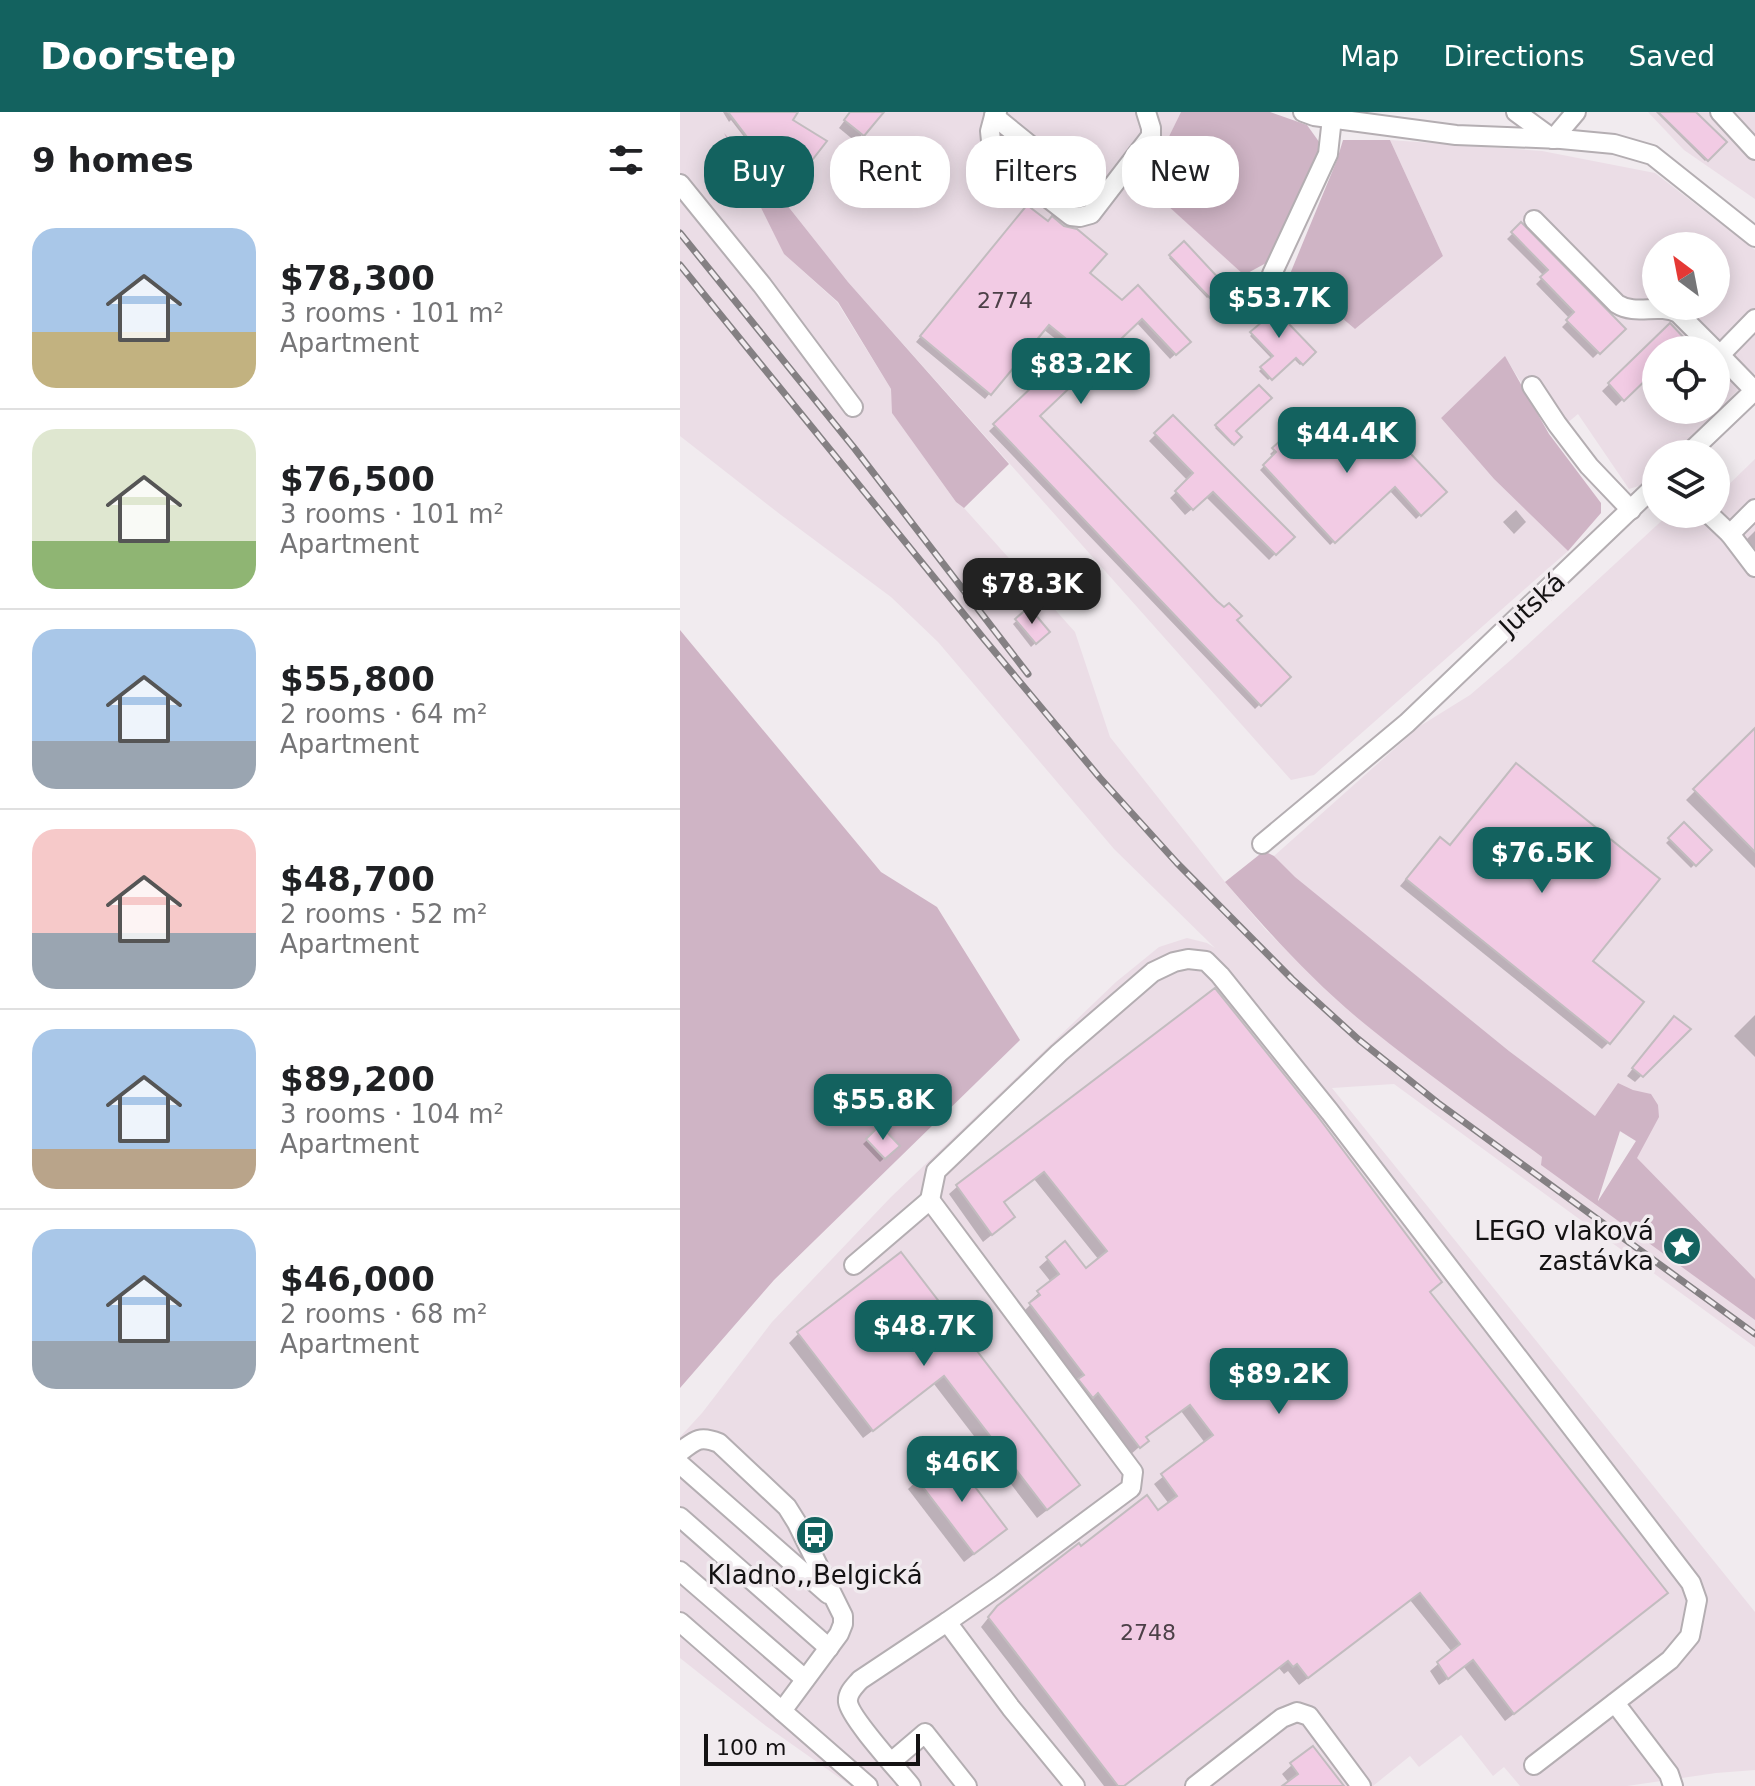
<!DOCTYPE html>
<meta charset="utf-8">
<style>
:root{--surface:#fff;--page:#f6f6f6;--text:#202124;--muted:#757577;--line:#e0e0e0;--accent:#13625f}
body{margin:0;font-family:"DejaVu Sans",sans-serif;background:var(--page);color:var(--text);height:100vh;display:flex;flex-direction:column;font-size:30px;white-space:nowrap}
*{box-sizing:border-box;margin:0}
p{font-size:26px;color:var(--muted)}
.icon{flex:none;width:44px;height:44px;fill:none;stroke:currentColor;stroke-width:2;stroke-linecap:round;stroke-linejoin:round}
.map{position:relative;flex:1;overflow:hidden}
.sheet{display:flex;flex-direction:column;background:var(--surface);width:680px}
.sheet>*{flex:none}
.hud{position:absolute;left:24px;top:24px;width:760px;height:72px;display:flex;gap:16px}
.needle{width:52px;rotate:328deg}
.fabs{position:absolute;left:962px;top:120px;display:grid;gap:16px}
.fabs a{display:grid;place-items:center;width:88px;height:88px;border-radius:50%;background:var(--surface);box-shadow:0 4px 20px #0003;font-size:40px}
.scale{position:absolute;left:24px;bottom:20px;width:216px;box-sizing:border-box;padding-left:8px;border:4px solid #141213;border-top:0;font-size:22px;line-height:28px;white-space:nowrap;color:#141213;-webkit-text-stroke:6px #f1ebef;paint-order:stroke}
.price{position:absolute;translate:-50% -68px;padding:0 18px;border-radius:16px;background:var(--accent);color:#fff;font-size:26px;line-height:52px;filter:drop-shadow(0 2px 4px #0008)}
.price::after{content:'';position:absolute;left:50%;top:48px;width:24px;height:18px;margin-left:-12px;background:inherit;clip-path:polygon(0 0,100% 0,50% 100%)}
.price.selected{background:#222;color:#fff}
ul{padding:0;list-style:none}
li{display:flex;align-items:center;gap:24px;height:200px;padding:0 32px}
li+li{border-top:2px solid var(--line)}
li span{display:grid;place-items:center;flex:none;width:224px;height:160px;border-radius:24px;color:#555}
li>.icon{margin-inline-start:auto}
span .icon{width:96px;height:96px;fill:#fffc;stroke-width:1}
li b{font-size:34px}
h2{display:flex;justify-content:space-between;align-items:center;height:96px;padding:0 32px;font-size:34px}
.chip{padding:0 28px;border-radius:32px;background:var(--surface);box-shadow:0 4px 20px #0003;font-size:28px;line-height:72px}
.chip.selected{background:var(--accent);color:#fff}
header{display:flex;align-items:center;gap:48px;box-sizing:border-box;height:112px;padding:0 40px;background:var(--accent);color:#fff}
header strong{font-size:38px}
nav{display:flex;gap:44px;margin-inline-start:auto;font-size:28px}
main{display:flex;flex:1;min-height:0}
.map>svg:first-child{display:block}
.built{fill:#ebdde6;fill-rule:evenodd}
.green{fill:#cfb4c5;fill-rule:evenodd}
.shadow{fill:#0003}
.building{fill:#f2cbe4;stroke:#c2bcbf;stroke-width:2}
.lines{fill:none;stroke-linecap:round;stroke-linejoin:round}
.minor-casing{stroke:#b4aeb2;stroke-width:22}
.minor{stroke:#fff;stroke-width:18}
.rail-casing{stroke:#848083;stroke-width:7}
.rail{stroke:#f1ebef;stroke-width:4;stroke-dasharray:12;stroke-linecap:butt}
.labels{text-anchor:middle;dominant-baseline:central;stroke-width:7;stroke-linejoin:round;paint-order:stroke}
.number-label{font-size:22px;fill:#4c4047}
.street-label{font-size:26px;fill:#141213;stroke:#f1ebef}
.poi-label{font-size:26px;fill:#141213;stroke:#f1ebef;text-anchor:end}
</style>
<header>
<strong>Doorstep</strong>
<nav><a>Map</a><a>Directions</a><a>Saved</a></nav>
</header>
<main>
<section class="sheet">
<h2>9 homes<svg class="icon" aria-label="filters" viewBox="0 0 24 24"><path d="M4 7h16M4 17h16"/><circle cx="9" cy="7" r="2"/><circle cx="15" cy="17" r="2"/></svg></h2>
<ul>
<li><span style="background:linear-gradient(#a9c7e8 65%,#c2b280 0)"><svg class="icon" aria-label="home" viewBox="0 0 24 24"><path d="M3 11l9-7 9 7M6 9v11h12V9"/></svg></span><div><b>$78,300</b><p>3 rooms · 101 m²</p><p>Apartment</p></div></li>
<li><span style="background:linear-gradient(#dfe7d0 70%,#8fb573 0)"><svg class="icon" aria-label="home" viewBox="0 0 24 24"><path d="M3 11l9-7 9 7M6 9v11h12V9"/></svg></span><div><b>$76,500</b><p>3 rooms · 101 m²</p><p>Apartment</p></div></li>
<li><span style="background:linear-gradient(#a9c7e8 70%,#9aa5b1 0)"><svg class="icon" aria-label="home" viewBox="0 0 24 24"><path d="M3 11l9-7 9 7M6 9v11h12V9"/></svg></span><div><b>$55,800</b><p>2 rooms · 64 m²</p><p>Apartment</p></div></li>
<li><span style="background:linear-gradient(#f6c9c9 65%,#9aa5b1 0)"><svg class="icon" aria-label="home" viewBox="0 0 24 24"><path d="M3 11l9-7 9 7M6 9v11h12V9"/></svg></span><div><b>$48,700</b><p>2 rooms · 52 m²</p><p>Apartment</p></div></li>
<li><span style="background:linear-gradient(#a9c7e8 75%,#b9a48a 0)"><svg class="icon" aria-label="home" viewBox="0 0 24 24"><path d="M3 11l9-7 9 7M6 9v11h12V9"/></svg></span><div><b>$89,200</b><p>3 rooms · 104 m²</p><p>Apartment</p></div></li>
<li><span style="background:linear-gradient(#a9c7e8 70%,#9aa5b1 0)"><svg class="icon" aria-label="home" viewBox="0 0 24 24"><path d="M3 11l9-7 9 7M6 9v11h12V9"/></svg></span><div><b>$46,000</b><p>2 rooms · 68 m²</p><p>Apartment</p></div></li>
</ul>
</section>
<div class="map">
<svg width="1075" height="1674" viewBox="0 0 1075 1674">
<rect width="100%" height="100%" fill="#f1ebef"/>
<g class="built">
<path d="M0 0H501L465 73 564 162H610L675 217 763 144 710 28 862 39 975 61 1075 138V261L995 342H976V361L965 372 949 377 898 302 874 322 825 245 761 306 814 367 888 439 634 663 611 668 168 170 84 64 104 142 157 190 211 277 213 302 276 390 284 396 395 520 430 625 545 770 586 818 629 860 690 916 862 1045 917 1092 956 1029 916 1005 829 939 614 765 594 744 740 614 790 583 832 547 989 402H995L1008 414 1020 402H1036V385L1075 347V1235L714 972 652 976 1075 1500V1658L1036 1661 947 1674H840L824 1655 813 1664 781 1623 739 1655 730 1644 693 1674H171L86 1614 0 1546V1325L22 1301 92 1210 211 1085 436 870 479 835 507 826 527 831 535 836 434 737 258 530 211 485 101 403 0 324ZM976 134H1036V194H976ZM976 238H1036V298H976Z"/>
<polygon points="968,0 1075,0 1075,87 1004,38"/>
</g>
<g class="green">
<polygon points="501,0 590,0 627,13 642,34 588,150 564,163 465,73"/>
<polygon points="44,21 84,64 168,170 329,352 284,396 276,390 212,301 211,277 158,190 104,142"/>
<polygon points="663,28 710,28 763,144 675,217 610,162 657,48"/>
<polygon points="825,244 869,322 921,391 921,401 888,439 814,367 761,306"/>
<polygon points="0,518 201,760 257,795 340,928 94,1168 0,1276"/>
<path d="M584 739 594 744 615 765 829 939 915 1004 938 971 953 978 971 982 978 993 979 1005 957 1046 1075 1167V1208L861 1053 862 1045C805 1003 746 961 691 917 637 874 590 822 545 770ZM940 1019 956 1029 918 1089V1088Z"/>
</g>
<g class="shadow">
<polygon points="43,0 116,0 111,9 144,29 105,78 51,8 49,10"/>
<polygon points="171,0 201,0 176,30 159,16"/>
<polygon points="976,0 1013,0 1044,30 1025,49"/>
<polygon points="343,100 408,162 442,190 509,230 490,247 456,210 357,304 608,565 575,597 309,319 392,240 363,217 305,287 236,230"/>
<polygon points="841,113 943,217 913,246 882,215 890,207 856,172 864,164 827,127"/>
<polygon points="504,132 542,172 527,186 489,146"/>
<polygon points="554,177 562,186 552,194 544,185"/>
<polygon points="587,191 633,240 620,253 613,246 588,268 579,259 592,247 570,224 581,213 573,204"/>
<polygon points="990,214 993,238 976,238 976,255 936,294 922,279"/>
<polygon points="579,275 554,319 560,325 552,333 535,316"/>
<polygon points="493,305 612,425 589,448 526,385 505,403 490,386 508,369 469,329"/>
<polygon points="615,319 618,322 764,380 736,407 709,378 650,433 580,358 593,345 590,342"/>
<polygon points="836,398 846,410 834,422 823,410"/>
<polygon points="1075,419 1075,437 1066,428"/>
<polygon points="349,498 363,524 351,535 333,512"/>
<polygon points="1075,619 1075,756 1006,688"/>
<polygon points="1004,713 1029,738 1011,756 986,731"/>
<polygon points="753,734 928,931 922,937 720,774"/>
<polygon points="535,879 748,1180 977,1489 825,1609 784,1555 759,1573 750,1559 772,1540 730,1488 619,1573 608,1559 604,1562 598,1555 444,1674 424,1674 301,1515 309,1505 401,1437 478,1401 489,1392 474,1372 525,1331 501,1299 464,1326 466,1329 450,1343 342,1201 352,1191 350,1189 371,1170 359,1155 385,1132 405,1158 419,1148 354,1067 323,1091 324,1113 303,1130 269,1082 278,1074"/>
<polygon points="1075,903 1075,945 1054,924"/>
<polygon points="987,913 1008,917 955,970 947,964"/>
<polygon points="200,1016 217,1034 200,1050 183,1032"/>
<polygon points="220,1143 388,1382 357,1406 254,1272 183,1326 109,1231 118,1222"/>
<polygon points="270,1345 315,1426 284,1450 228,1377 238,1368"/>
<polygon points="612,1653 661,1674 606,1674 609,1671 602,1662"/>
</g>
<g class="building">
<polygon points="48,0 118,0 113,8 147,29 108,79"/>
<polygon points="170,0 204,0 184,24 164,8"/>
<polygon points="978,0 1016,0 1047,30 1028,49"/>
<polygon points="347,93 368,109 372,104 384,114 397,117 427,142 410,161 442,188 458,173 511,230 496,243 462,207 360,304 537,489 544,495 549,491 562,504 557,508 611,565 581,594 313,312 395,234 369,213 311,283 240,224"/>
<polygon points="841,110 946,217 920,242 886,208 894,200 860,165 868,158 831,120"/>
<polygon points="504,129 544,172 530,186 489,143"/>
<polygon points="587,188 610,209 608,211 636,240 623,253 616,246 592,268 580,255 593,244 570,220 582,210 573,201"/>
<polygon points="990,211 1006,228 996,238 976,238 976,258 944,289 928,271"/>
<polygon points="579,273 592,286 556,319 562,325 554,333 535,313"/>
<polygon points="642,298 686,345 712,322 767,380 741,404 715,375 655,431 583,353 596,340 592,336 615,316 618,320"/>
<polygon points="493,303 615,425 596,443 533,380 513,398 495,379 513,361 474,321"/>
<polygon points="349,495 370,520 356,532 335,507"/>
<polygon points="1075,616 1075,740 1013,677"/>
<polygon points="836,651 980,767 913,849 964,890 930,932 726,767 760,725 770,733"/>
<polygon points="1004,710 1032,738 1016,754 988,726"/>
<polygon points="535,876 636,1002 762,1170 750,1180 988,1481 834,1602 793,1548 768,1567 757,1550 780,1532 740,1481 628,1566 617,1552 613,1555 608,1549 444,1674 438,1674 308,1505 317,1494 399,1431 401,1434 467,1383 478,1398 497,1384 481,1362 533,1323 510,1293 466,1325 469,1329 460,1336 418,1281 413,1286 398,1267 404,1263 349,1191 360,1183 357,1179 379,1162 366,1145 385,1129 406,1156 427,1139 364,1060 324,1090 335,1105 312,1123 276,1073"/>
<polygon points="994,904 1011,917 963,965 952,956"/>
<polygon points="200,1013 220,1034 205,1047 186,1027"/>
<polygon points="221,1140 400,1373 367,1398 264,1264 193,1319 117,1220"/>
<polygon points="270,1342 327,1417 294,1442 236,1366"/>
<polygon points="633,1634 664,1674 602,1674 618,1662 610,1651"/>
</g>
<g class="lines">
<defs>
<g id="minor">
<polyline points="317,0 314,4 310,19 311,29 318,47 391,104 400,105 411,102 471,24 471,16 466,0"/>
<polyline points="623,0 634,4 776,23 881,27 934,32 972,43 1075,125"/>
<polyline points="836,0 873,27"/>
<polyline points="1040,0 1075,38"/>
<polyline points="314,4 387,63"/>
<polyline points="873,27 896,0"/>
<polyline points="0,72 82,173 173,295"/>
<path d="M854 108 937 192C956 204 978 191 998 201L1035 238"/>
<polyline points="592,162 648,42 652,6"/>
<polyline points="1036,239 1074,278"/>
<polyline points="1036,247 1075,207"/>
<polyline points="852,274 877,312 909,354 951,398"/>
<polyline points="1008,342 1075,278"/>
<polyline points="1029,402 1050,422 1075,397"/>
<polyline points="1050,422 1075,455"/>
<polyline points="582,732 727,611 976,373"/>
<polyline points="250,1088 256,1059 379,941 473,860 494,850 508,847 526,849 540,863 650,1000 1011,1471 1017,1488 1010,1524 990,1548 854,1653"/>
<polyline points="174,1153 250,1088 453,1360 451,1376 319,1474 267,1510 331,1596 395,1674"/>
<path d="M0 1340C15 1328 20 1323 39 1331L107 1395 117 1411 163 1504V1512L159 1522 102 1599"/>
<polyline points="0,1352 148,1482"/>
<polyline points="0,1405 149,1536"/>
<polyline points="0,1459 125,1567"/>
<polyline points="0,1510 188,1674"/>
<polyline points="935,1591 989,1662 993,1674"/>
<polyline points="211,1650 245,1621 287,1674"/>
<path d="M231 1674C219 1659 170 1606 168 1590 167 1581 174 1575 180 1568L267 1510"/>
<polyline points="515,1674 602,1606 617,1600 629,1604 681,1674"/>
</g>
</defs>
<use href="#minor" class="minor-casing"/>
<use href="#minor" class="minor"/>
<defs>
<g id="rail">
<polyline points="0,121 175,337 348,562"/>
<polyline points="0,153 304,527 420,666 497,751 612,867 678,927 758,991 1075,1222"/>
</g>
</defs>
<use href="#rail" class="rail-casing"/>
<use href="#rail" class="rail"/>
</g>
<defs>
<symbol id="sight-disc" viewBox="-11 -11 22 22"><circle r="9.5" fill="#13625f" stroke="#f1ebef"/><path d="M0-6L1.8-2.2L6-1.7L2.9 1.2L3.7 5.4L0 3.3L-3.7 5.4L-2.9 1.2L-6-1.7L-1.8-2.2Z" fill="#fff"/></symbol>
<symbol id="bus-disc" viewBox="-11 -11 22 22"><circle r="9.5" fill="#13625f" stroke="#f1ebef"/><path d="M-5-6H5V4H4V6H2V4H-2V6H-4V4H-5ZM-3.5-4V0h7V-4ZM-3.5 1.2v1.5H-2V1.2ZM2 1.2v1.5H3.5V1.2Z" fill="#fff"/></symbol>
</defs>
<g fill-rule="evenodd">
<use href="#sight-disc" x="980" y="1112" width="44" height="44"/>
<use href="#bus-disc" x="113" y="1401" width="44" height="44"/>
</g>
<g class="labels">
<g class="number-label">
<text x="325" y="188">2774</text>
<text x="468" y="1520">2748</text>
</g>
<g class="street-label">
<text transform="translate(852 492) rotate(-43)">Jutská</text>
</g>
<g class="poi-label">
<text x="974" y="1119">LEGO vlaková<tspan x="974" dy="30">zastávka</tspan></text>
<text x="135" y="1463" text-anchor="middle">Kladno,,Belgická</text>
</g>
</g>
</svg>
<div class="fabs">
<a><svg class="needle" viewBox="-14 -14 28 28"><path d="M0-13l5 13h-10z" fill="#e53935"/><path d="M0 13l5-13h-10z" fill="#757577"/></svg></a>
<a><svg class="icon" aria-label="locate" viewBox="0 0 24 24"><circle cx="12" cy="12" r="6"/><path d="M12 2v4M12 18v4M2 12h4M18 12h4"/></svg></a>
<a><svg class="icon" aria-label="layers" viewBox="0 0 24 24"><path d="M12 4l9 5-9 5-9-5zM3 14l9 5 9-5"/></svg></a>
</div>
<div class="scale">100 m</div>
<b class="price" style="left:599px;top:228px">$53.7K</b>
<b class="price" style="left:401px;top:294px">$83.2K</b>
<b class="price" style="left:667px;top:363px">$44.4K</b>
<b class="price selected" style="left:352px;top:514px">$78.3K</b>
<b class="price" style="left:862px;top:783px">$76.5K</b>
<b class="price" style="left:203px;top:1030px">$55.8K</b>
<b class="price" style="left:244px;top:1256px">$48.7K</b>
<b class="price" style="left:599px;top:1304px">$89.2K</b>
<b class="price" style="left:282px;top:1392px">$46K</b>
<div class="hud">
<a class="chip selected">Buy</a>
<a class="chip">Rent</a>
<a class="chip">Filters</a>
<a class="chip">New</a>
</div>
</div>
</main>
